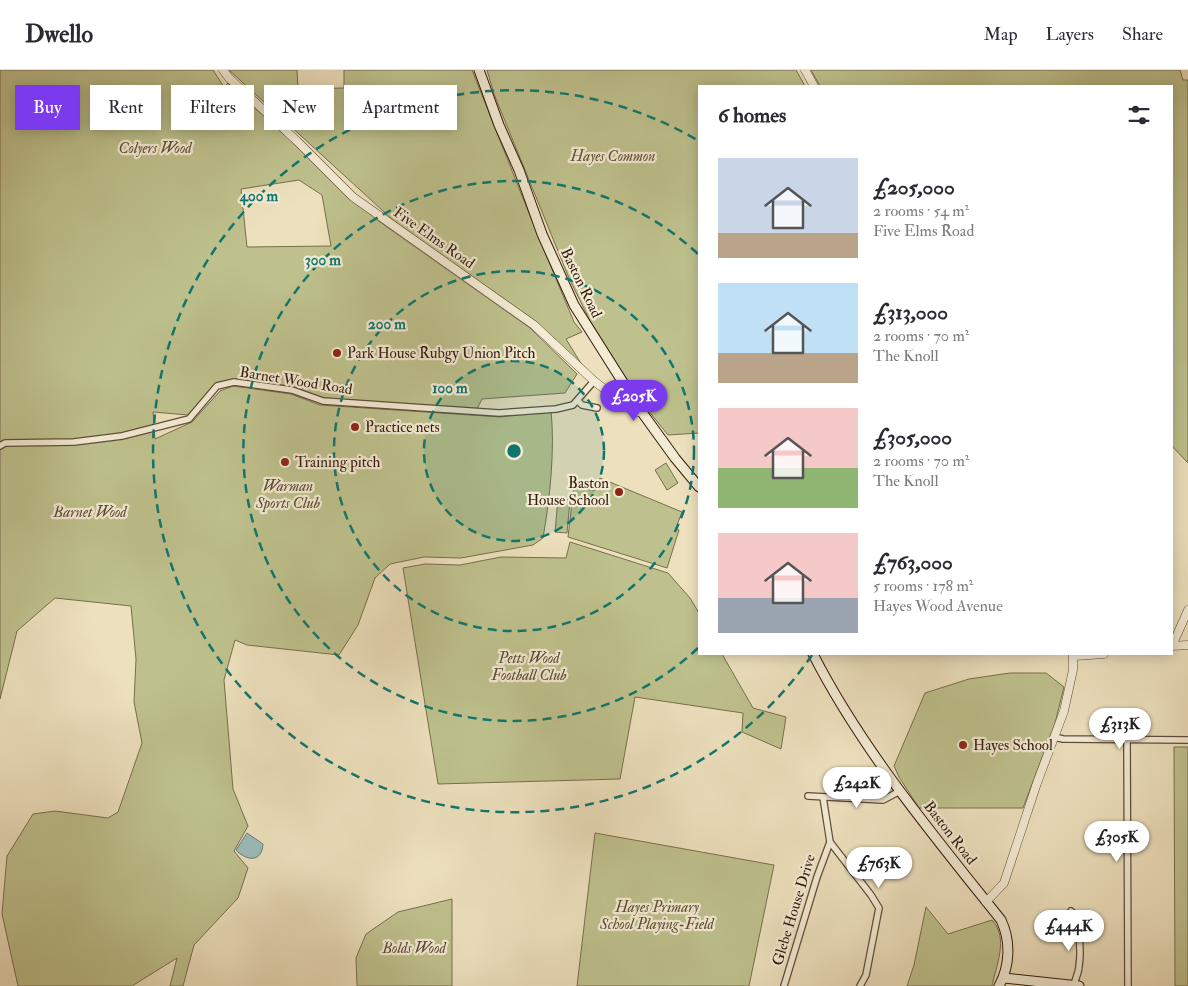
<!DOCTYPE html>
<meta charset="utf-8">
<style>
:root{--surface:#fff;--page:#f2f2f3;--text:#2b2b33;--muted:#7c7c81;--line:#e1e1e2;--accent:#7c3aed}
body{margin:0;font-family:"IM FELL Double Pica",serif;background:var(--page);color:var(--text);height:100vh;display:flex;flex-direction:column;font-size:19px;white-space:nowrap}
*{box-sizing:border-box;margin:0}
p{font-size:16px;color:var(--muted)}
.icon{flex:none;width:28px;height:28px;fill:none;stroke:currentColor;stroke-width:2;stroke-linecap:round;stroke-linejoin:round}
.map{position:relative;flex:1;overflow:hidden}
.drawer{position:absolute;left:698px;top:15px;width:475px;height:570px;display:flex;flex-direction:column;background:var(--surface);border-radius:0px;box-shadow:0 2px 12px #0003}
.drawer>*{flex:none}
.guide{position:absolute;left:15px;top:15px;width:475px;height:45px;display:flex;gap:10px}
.price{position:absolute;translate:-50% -42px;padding:0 11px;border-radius:18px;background:#fff;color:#222;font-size:16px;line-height:32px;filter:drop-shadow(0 1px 2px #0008)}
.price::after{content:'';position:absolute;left:50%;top:30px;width:15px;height:11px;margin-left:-8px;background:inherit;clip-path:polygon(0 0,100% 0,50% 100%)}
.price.on{background:var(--accent);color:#fff}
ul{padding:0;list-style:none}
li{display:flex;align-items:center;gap:15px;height:125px;padding:0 20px}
li span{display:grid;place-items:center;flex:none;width:140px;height:100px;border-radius:0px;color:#555}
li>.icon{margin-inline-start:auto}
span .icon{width:60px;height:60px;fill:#fffc;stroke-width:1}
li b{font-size:21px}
h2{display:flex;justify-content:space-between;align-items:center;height:60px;padding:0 20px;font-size:21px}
.pill{padding:0 18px;border-radius:0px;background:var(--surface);box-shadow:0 2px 12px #0003;font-size:18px;line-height:45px}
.pill.on{background:var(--accent);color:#fff}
header{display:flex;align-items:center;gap:30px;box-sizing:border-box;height:70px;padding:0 25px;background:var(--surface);border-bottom:1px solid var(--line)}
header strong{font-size:24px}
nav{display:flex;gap:28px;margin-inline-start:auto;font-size:18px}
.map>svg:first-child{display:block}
.green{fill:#bec18d;stroke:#786e4e;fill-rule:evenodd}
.water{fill:#9bbbb9;stroke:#717b75}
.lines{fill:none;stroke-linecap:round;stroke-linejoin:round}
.minor-casing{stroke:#624c3a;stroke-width:8}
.tertiary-casing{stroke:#624c3a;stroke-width:9}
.secondary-casing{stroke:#331a0e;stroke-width:11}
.minor{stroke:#f3ebd4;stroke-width:5.5}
.tertiary{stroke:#f3ebd4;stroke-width:8}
.secondary{stroke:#f3ebd4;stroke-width:9}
.ring{fill:none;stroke:#0f766e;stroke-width:2.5;stroke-dasharray:9 6}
.poi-dot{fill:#8f2418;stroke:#f3ebd4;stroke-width:2}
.labels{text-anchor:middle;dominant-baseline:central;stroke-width:4.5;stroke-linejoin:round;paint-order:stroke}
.park-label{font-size:15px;font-style:italic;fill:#5d4c34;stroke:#f3ebd4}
.street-label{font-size:15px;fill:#331a0e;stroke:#f3ebd4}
.poi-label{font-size:15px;fill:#331a0e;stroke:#f3ebd4;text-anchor:start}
.centre{fill:#0f766e;stroke:#f3ebd4;stroke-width:2.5}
.ring-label{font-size:15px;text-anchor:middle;font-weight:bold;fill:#0f766e;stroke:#f3ebd4;stroke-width:4.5;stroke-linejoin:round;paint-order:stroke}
</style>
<header>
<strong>Dwello</strong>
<nav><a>Map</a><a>Layers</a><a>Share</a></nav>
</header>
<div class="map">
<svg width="1188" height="916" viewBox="0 0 1188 916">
<rect width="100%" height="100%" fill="#ede0bd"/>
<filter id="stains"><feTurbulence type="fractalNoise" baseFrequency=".004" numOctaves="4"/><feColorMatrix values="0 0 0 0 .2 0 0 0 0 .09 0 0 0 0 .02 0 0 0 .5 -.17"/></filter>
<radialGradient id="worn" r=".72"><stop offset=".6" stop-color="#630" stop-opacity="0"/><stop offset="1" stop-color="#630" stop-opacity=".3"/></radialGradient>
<g class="green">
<path d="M0 0H213L224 17 228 13 380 152 530 258 577 304 565 323 482 329 477 339 324 328 291 316 232 310 214 315 188 345 153 342 155 369 192 352 220 321 233 316 291 324 320 335 501 347 551 340C555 380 550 428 543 468L533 475 461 488 424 487 390 494 375 508 358 555 339 585 247 575 235 570 224 610 233 719 248 756 234 781 248 798 238 828 194 875 183 916H170L177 888 132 916H18L2 844 7 786 33 744 55 741 108 748 118 742 142 673 134 632 136 589 131 536 55 528 17 561 0 629ZM299 110 322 125 331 176 247 177 241 119Z"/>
<polygon points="229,0 297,0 298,19 344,18 344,0 472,0 532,151 574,252 582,262 566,269 582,295 528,246 394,151"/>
<polygon points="487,0 796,0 805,16 699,16 699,363 668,365 639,329 589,249 569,208 494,24"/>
<polygon points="811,0 1180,0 1183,10 1188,10 1188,393 1171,375 1171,16 820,16"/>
<polygon points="666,393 678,413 667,420 655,400"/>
<polygon points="600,408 682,442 676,458 679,460 667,498 568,467 574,415 594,421"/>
<polygon points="558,429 570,430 567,463 555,462"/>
<polygon points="570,472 668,503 690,528 699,543 699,584 722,584 753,638 786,647 781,679 742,662 743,643 635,627 620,709 438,714 403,498 425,494 460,495 501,487 566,488"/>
<polygon points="1010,603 1046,603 1064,617 1055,653 1023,738 919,738 899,707 894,696 925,623 969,609"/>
<polygon points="1174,677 1188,677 1188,916 1175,916"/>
<polygon points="595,763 774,795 749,916 577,916"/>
<polygon points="452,829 452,916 357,916 356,888 366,864 398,842"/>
<path d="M926 837 948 864 992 850C1009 868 996 896 992 916H907L914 895Z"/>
</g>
<path class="water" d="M247 763 263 774C262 793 246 791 236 780Z"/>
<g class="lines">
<defs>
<g id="minor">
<polyline points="578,331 582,335 597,338"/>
<polyline points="0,376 5,373 74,372 122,366 189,349 217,316 234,312 292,320 323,331 499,343 556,339 573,335 594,311"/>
<polyline points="1054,667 1063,669 1188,670"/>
<polyline points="1127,670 1128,916"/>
<polyline points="808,726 883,730 900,721"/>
<polyline points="823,727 830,772 871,825 879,838 866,905 860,916"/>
<path d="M1071 841C1080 847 1081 885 1079 896 1079 903 1075 908 1074 916"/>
<polyline points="784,916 817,807 830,772"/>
</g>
<g id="tertiary">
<polyline points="223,0 229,8 297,71 353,127 534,255 594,311 635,343 641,341"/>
<polyline points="805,0 814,16"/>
<polyline points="1171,576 1188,575"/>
<polyline points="1172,576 1188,540"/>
<polyline points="1074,586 1104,584"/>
<polyline points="986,832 1004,813 1037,713 1064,641 1073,600 1073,584"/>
</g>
<g id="secondary">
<polyline points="479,0 499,55 519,100 542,164 574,235 641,341 675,388 699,417"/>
<path d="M813 584C862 680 934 766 1001 850 1011 871 1010 896 999 916"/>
<polyline points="1004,908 1079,916"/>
</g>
</defs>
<use href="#minor" class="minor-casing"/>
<use href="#tertiary" class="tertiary-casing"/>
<use href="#secondary" class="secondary-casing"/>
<use href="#minor" class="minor"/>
<use href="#tertiary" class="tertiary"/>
<use href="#secondary" class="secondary"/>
</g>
<circle cx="514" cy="381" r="90" fill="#0f766e" fill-opacity=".12"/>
<g class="ring">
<circle cx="514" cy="381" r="90"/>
<circle cx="514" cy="381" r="180"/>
<path d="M698 578A270 270 0 1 1 698 184"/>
<path d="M812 585A361 361 0 1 1 697 70"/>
</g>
<g class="poi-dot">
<circle cx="337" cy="283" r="5"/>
<circle cx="355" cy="357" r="5"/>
<circle cx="285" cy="392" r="5"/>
<circle cx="619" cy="422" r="5"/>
<circle cx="963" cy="675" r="5"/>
</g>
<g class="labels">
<g class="park-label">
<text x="155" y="78">Colyers Wood</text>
<text x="613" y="86">Hayes Common</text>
<text x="288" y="416">Warman<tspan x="288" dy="17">Sports Club</tspan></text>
<text x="90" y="442">Barnet Wood</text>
<text x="529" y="588">Petts Wood<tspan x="529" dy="17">Football Club</tspan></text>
<text x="657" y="837">Hayes Primary<tspan x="657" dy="17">School Playing-Field</tspan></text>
<text x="414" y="878">Bolds Wood</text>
</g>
<g class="street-label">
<text transform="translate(434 168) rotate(35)">Five Elms Road</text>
<text transform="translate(581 213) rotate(64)">Baston Road</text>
<text transform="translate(296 311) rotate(9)">Barnet Wood Road</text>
<text transform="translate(950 763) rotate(52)">Baston Road</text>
<text transform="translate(794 840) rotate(-73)">Glebe House Drive</text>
</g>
<g class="poi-label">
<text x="347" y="283">Park House Rubgy Union Pitch</text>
<text x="365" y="357">Practice nets</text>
<text x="295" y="392">Training pitch</text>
<text x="609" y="413" text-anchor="end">Baston<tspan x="609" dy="17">House School</tspan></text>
<text x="973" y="675">Hayes School</text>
</g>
</g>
<circle cx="514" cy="381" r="8" class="centre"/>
<g class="ring-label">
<text x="259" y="131">400 m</text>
<text x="323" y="195">300 m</text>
<text x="387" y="259">200 m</text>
<text x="450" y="323">100 m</text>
</g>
<rect width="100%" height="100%" filter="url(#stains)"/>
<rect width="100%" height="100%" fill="url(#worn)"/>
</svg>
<b class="price on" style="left:634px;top:352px">£205K</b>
<b class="price" style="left:1120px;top:680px">£313K</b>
<b class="price" style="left:857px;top:739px">£242K</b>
<b class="price" style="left:1117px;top:793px">£305K</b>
<b class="price" style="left:879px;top:819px">£763K</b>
<b class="price" style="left:1069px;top:882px">£444K</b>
<div class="guide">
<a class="pill on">Buy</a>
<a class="pill">Rent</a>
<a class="pill">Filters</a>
<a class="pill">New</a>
<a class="pill">Apartment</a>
</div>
<section class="drawer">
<h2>6 homes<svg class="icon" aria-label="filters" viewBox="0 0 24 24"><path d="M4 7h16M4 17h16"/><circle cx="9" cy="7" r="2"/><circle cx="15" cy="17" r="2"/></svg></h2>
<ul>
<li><span style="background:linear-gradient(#c9d6e8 75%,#b9a48a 0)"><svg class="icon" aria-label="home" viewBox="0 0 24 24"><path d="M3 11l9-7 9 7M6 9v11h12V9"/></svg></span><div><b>£205,000</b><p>2 rooms · 54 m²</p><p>Five Elms Road</p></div></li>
<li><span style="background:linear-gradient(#bfe0f5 70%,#b9a48a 0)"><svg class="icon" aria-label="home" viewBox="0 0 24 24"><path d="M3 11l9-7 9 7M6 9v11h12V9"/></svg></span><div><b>£313,000</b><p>2 rooms · 70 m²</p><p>The Knoll</p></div></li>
<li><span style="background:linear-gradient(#f6c9c9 60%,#8fb573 0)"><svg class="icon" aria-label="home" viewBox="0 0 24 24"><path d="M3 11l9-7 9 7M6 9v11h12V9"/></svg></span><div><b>£305,000</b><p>2 rooms · 70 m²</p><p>The Knoll</p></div></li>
<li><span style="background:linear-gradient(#f6c9c9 65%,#9aa5b1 0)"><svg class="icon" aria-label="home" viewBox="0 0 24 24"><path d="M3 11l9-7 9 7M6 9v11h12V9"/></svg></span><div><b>£763,000</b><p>5 rooms · 178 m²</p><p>Hayes Wood Avenue</p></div></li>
</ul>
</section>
</div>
